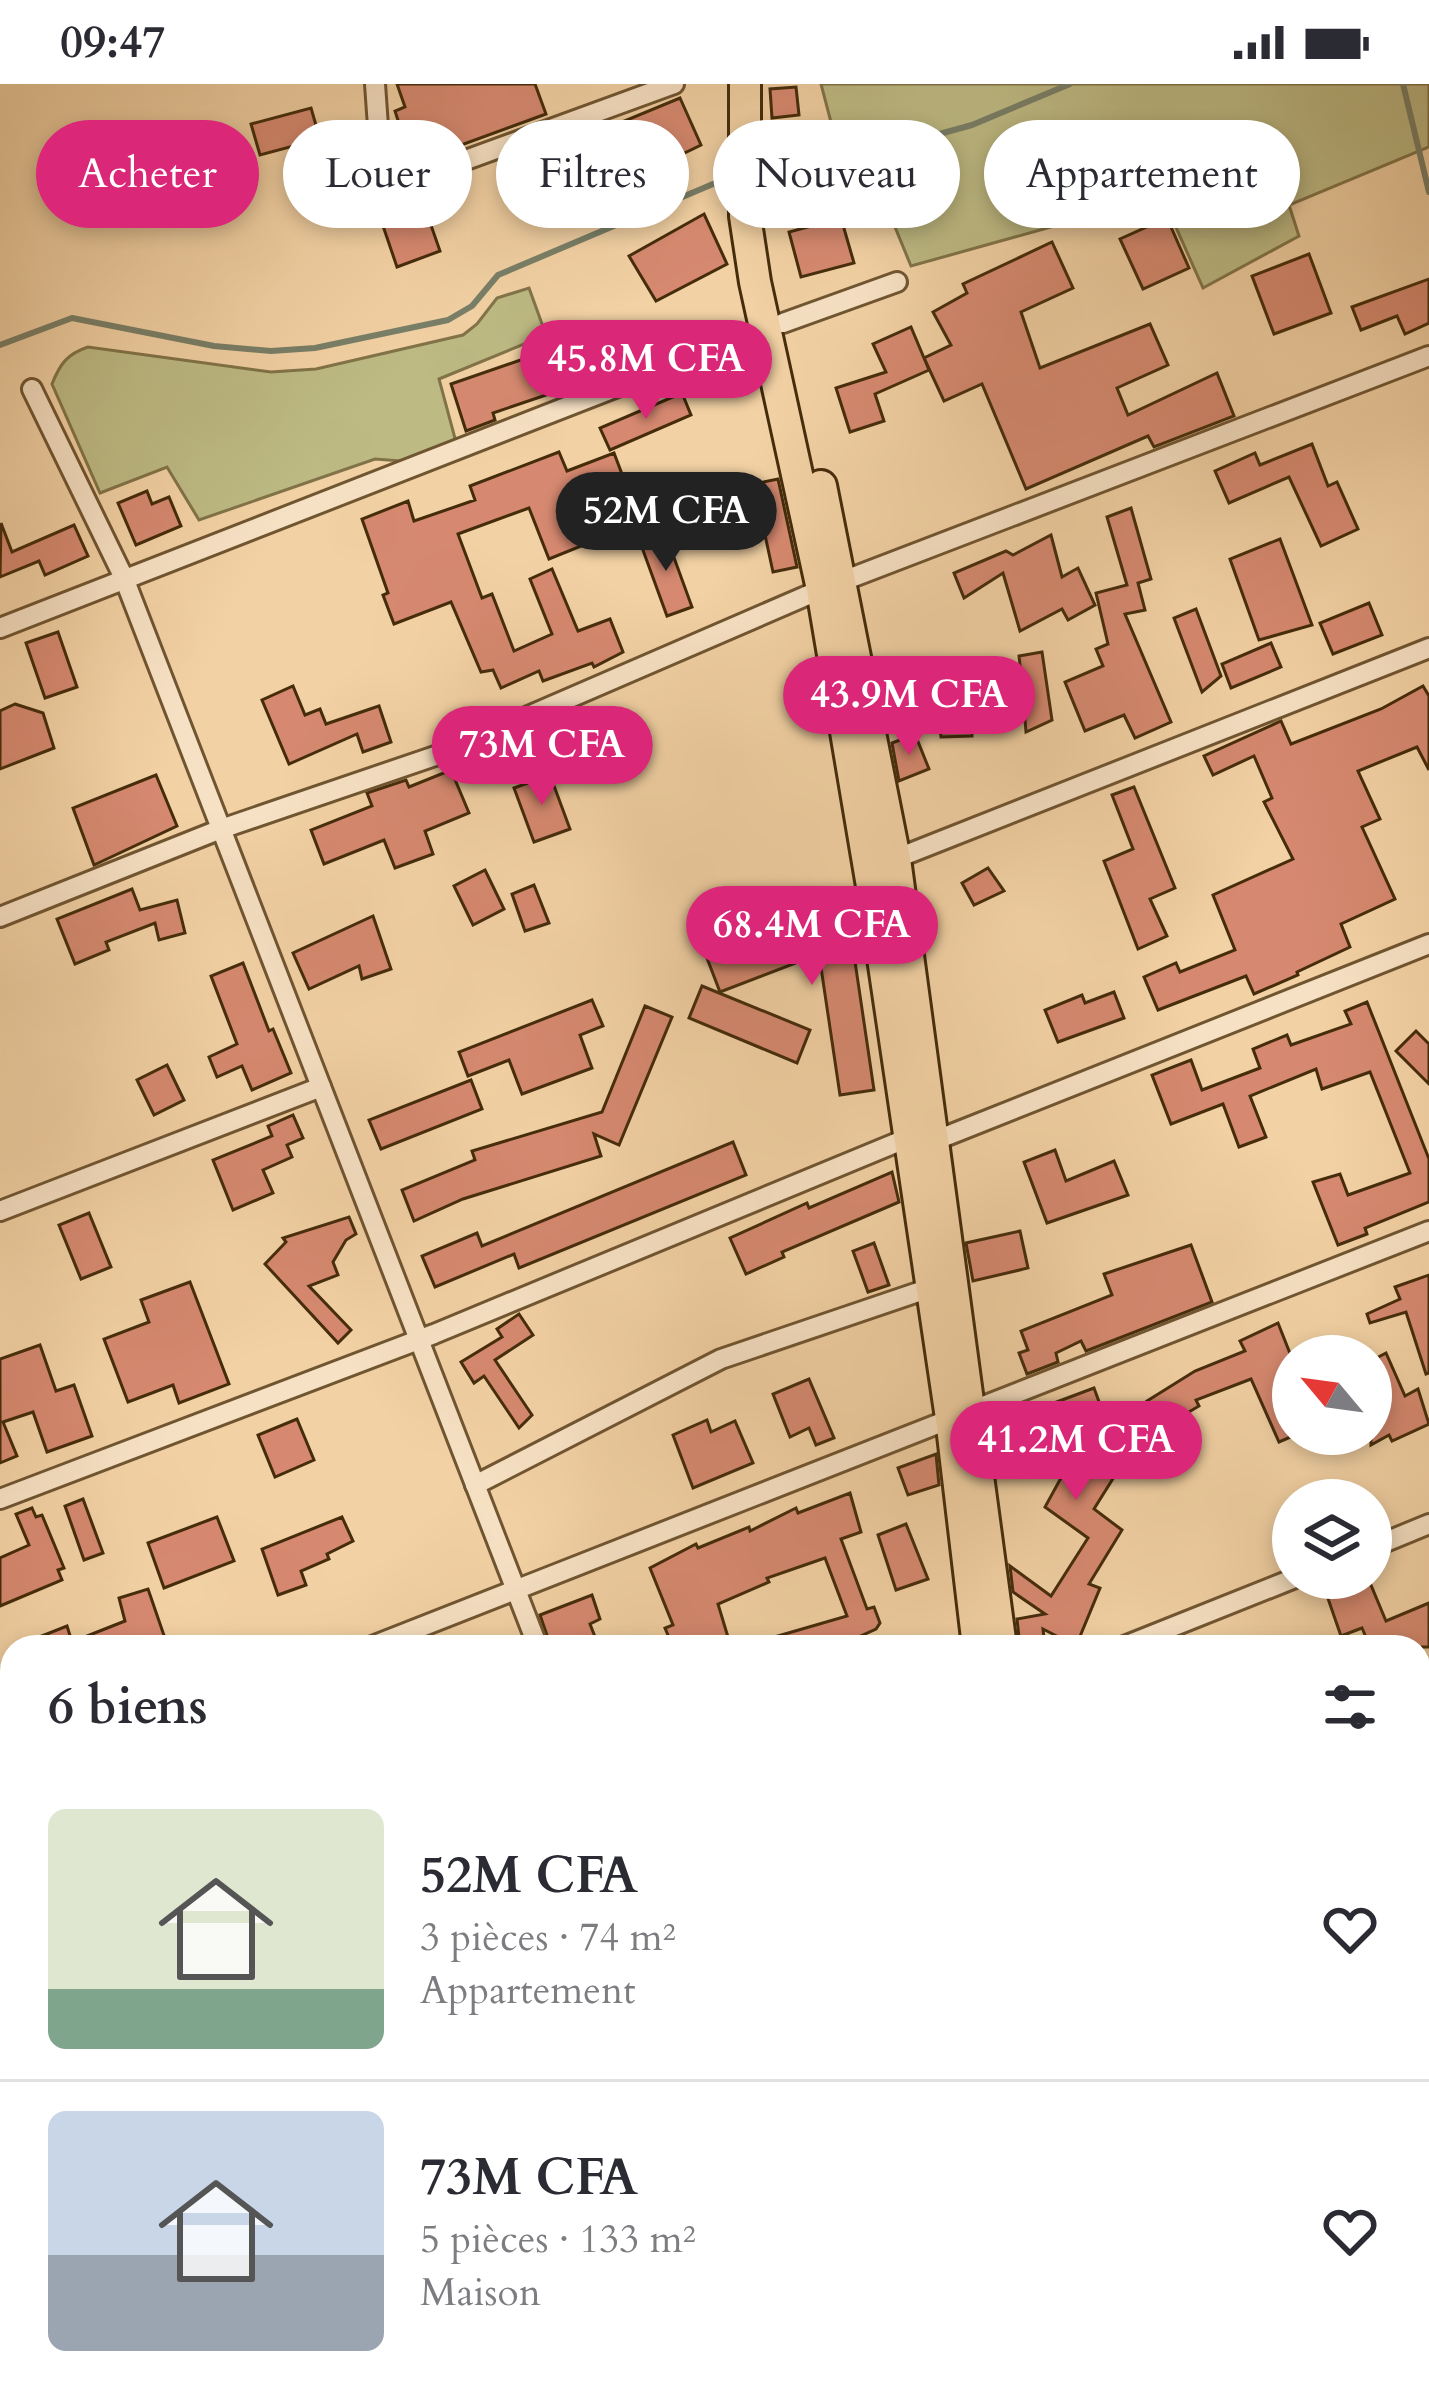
<!DOCTYPE html>
<html lang="fr">
<meta charset="utf-8">
<style>
:root{--surface:#fff;--page:#f2f2f3;--text:#2b2b33;--muted:#7c7c81;--line:#e1e1e2;--accent:#db2777}
body{margin:0;font-family:Cardo,serif;background:var(--page);color:var(--text);height:100vh;display:flex;flex-direction:column;font-size:45px;white-space:nowrap}
*{box-sizing:border-box;margin:0}
p{font-size:39px;color:var(--muted)}
.icon{flex:none;width:66px;height:66px;fill:none;stroke:currentColor;stroke-width:2;stroke-linecap:round;stroke-linejoin:round}
.map{position:relative;flex:1;overflow:hidden}
.drawer{position:absolute;left:0px;top:1551px;width:1431px;height:768px;display:flex;flex-direction:column;background:var(--surface);border-radius:36px 36px 0 0;box-shadow:0 6px 18px #0003}
.drawer>*{flex:none}
.hud{position:absolute;left:36px;top:36px;width:1359px;height:108px;display:flex;gap:24px}
.needle{width:78px;rotate:299deg}
.controls{position:absolute;left:1272px;top:1251px;display:grid;gap:24px}
.controls a{display:grid;place-items:center;width:120px;height:120px;border-radius:50%;background:var(--surface);box-shadow:0 6px 18px #0003;font-size:60px}
.price{position:absolute;translate:-50% -102px;padding:0 27px;border-radius:42px;background:var(--accent);color:#fff;font-size:39px;line-height:78px;filter:drop-shadow(0 3px 6px #0008)}
.price::after{content:'';position:absolute;left:50%;top:72px;width:36px;height:27px;margin-left:-18px;background:inherit;clip-path:polygon(0 0,100% 0,50% 100%)}
.price.selected{background:#222;color:#fff}
ul{padding:0;list-style:none}
li{display:flex;align-items:center;gap:36px;height:300px;padding:0 48px}
li+li{border-top:3px solid var(--line)}
li span{display:grid;place-items:center;flex:none;width:336px;height:240px;border-radius:18px;color:#555}
li>.icon{margin-inline-start:auto}
span .icon{width:144px;height:144px;fill:#fffc;stroke-width:1}
li b{font-size:51px}
h2{display:flex;justify-content:space-between;align-items:center;height:144px;padding:0 48px;font-size:51px}
.tag{padding:0 42px;border-radius:54px;background:var(--surface);box-shadow:0 6px 18px #0003;font-size:42px;line-height:108px}
.tag.selected{background:var(--accent);color:#fff}
.status{display:flex;justify-content:space-between;align-items:center;height:84px;padding:0 60px;background:var(--surface);direction:ltr}
.status svg{height:33px;fill:currentColor}
.map>svg:first-child{display:block}
.green{fill:#bdba84;stroke:#817348;stroke-width:3}
.lines{fill:none;stroke-linecap:round;stroke-linejoin:round}
.stream{stroke:#797f68;stroke-width:6}
.building{fill:#d68970;stroke:#452c0b;stroke-width:3}
.minor-casing{stroke:#705531;stroke-width:24}
.tertiary-casing{stroke:#705531;stroke-width:30}
.secondary-casing{stroke:#452c0b;stroke-width:33}
.primary-casing{stroke:#452c0b;stroke-width:36}
.minor{stroke:#f7e1c4;stroke-width:18}
.tertiary{stroke:#f7e1c4;stroke-width:24}
.secondary{stroke:#f7e1c4;stroke-width:27}
.primary{stroke:#f2d1a4;stroke-width:30}
</style>
<div class="status"><b>09:47</b><svg viewBox="0 0 49 12"><path d="M0 12V9h3v3zM5 12V6h3v6zM10 12V3h3v9zM15 12V0h3v12zM26 1h20v11H26zM47 4h2v5h-2z"/></svg></div>
<div class="map">
<svg width="1429" height="2319" viewBox="0 0 1429 2319">
<rect width="100%" height="100%" fill="#f2d1a4"/>
<filter id="stains"><feTurbulence type="fractalNoise" baseFrequency=".00167" numOctaves="4"/><feColorMatrix values="0 0 0 0 .2 0 0 0 0 .09 0 0 0 0 .02 0 0 0 .5 -.17"/></filter>
<radialGradient id="worn" r=".72"><stop offset=".6" stop-color="#630" stop-opacity="0"/><stop offset="1" stop-color="#630" stop-opacity=".3"/></radialGradient>
<g class="green">
<polygon points="821,0 1429,0 1429,63 1289,121 1299,152 1203,204 1162,112 911,182 888,126 854,126"/>
<path d="M529 204 546 251 439 295 456 358 401 377 375 375 199 436 167 383 100 409 52 300C60 280 67 270 88 263L271 288 316 285 463 251 477 240 497 214Z"/>
<polygon points="1429,1826 1429,2210 1419,2206 1419,1830"/>
</g>
<g class="lines">
<g class="stream">
<polyline points="1403,0 1429,108"/>
<polyline points="753,95 784,93 972,41 1070,0"/>
<polyline points="0,261 72,234 214,262 271,267 315,264 448,236 472,222 498,191 713,100 734,96"/>
</g>
</g>
<g class="building">
<polygon points="397,0 535,0 546,30 412,79 395,27 405,23"/>
<polygon points="796,3 799,31 772,34 770,5"/>
<polygon points="680,14 701,61 610,105 588,52"/>
<polygon points="311,24 320,55 260,71 251,40"/>
<polygon points="425,124 440,167 397,183 382,139"/>
<polygon points="704,130 727,180 656,217 629,172"/>
<polygon points="841,134 854,179 801,193 789,148"/>
<polygon points="1167,134 1189,184 1143,205 1120,155"/>
<polygon points="1052,158 1073,204 1021,228 1040,284 1150,240 1168,281 1117,304 1128,331 1217,289 1234,332 1154,363 1148,352 1026,405 982,300 944,317 924,274 951,261 933,228 967,209 963,200"/>
<polygon points="1309,170 1331,229 1274,250 1252,192"/>
<polygon points="1429,195 1429,239 1405,250 1397,232 1361,246 1352,223"/>
<polygon points="911,243 929,286 875,310 884,337 850,348 836,304 886,288 873,260"/>
<polygon points="599,249 614,288 493,329 495,336 466,347 451,300"/>
<polygon points="682,309 691,331 610,366 600,344"/>
<polygon points="1312,360 1328,402 1337,398 1358,445 1321,462 1289,393 1229,419 1215,387 1255,369 1260,381"/>
<polygon points="559,368 567,387 614,369 642,443 619,452 618,447 549,475 529,424 458,450 482,514 492,510 514,567 552,550 530,495 552,485 578,547 610,535 623,568 594,583 592,579 543,597 539,587 501,604 493,586 481,588 451,518 394,540 383,511 388,509 362,435 408,417 414,437 475,416 470,402"/>
<polygon points="778,395 797,483 773,488 754,400"/>
<polygon points="147,407 152,420 169,413 181,442 136,461 118,419"/>
<polygon points="1131,424 1151,495 1138,499 1145,526 1125,530 1171,638 1135,654 1124,631 1085,647 1065,598 1103,582 1096,565 1108,560 1096,509 1127,501 1107,433"/>
<polygon points="1,439 12,468 74,441 88,472 45,491 39,477 0,493"/>
<polygon points="665,449 692,523 667,532 640,458"/>
<polygon points="1051,451 1062,493 1078,484 1095,521 1068,536 1062,525 1020,547 1003,489 964,514 954,489 1006,467 1013,471"/>
<polygon points="1280,455 1312,541 1259,556 1230,475"/>
<polygon points="1369,519 1382,551 1333,570 1320,539"/>
<polygon points="1196,525 1221,592 1202,608 1174,534"/>
<polygon points="58,548 77,603 45,614 26,559"/>
<polygon points="1271,559 1281,583 1231,604 1222,580"/>
<polygon points="1042,568 1052,636 1026,648 1025,636 963,618 973,584 1022,598 1019,572"/>
<polygon points="293,602 305,631 320,625 326,640 379,622 391,658 363,668 357,650 289,680 262,616"/>
<polygon points="1423,602 1429,612 1429,686 1417,663 1358,687 1380,735 1362,743 1395,815 1341,840 1350,863 1297,888 1298,891 1254,910 1246,892 1158,926 1144,893 1176,879 1180,888 1235,866 1213,811 1293,775 1264,718 1272,714 1254,672 1213,691 1204,672 1281,637 1291,660 1381,625"/>
<polygon points="15,620 43,629 54,664 0,685 0,627"/>
<polygon points="937,620 972,624 972,652 941,653"/>
<polygon points="915,650 929,685 899,697 892,659"/>
<polygon points="451,686 469,729 425,747 433,770 395,784 384,756 324,780 311,746 372,722 367,709 406,696 409,703"/>
<polygon points="156,691 177,742 94,781 73,724"/>
<polygon points="550,691 570,745 534,758 514,704"/>
<polygon points="1134,703 1175,804 1150,815 1167,852 1138,865 1104,777 1133,765 1112,711"/>
<polygon points="988,784 1004,807 974,821 962,799"/>
<polygon points="485,786 504,825 473,841 454,802"/>
<polygon points="534,801 549,839 525,847 512,810"/>
<polygon points="132,805 140,826 177,816 185,849 159,856 155,839 106,858 109,866 75,880 57,835"/>
<polygon points="373,832 391,885 362,895 359,882 309,905 293,869"/>
<polygon points="849,837 874,1006 840,1011 819,870 720,908 707,874 789,843 790,847"/>
<polygon points="243,879 269,947 273,945 291,989 252,1006 242,982 217,993 209,973 237,960 211,892"/>
<polygon points="702,902 810,946 797,979 689,934"/>
<polygon points="1114,908 1124,934 1058,958 1045,926 1082,911 1085,919"/>
<polygon points="592,916 603,942 580,951 592,984 522,1010 509,976 468,992 459,968"/>
<polygon points="1367,918 1429,1075 1429,1118 1365,1144 1367,1150 1338,1161 1313,1098 1340,1090 1348,1111 1410,1089 1370,988 1322,1005 1316,985 1250,1012 1266,1053 1239,1063 1223,1020 1171,1040 1152,991 1191,976 1202,1006 1260,984 1253,965 1287,951 1291,961 1351,940 1345,927"/>
<polygon points="645,922 672,933 619,1061 594,1050 601,1072 463,1115 414,1137 402,1106 475,1076 472,1067 602,1028"/>
<polygon points="1416,947 1429,960 1429,1000 1396,967"/>
<polygon points="167,981 184,1016 154,1031 137,996"/>
<polygon points="471,996 482,1025 381,1065 369,1036"/>
<polygon points="293,1031 303,1054 287,1061 292,1073 263,1086 273,1109 233,1126 213,1076 272,1052 268,1042"/>
<polygon points="733,1058 746,1091 519,1184 514,1170 435,1203 422,1172 477,1149 482,1162"/>
<polygon points="1055,1066 1066,1097 1114,1077 1128,1111 1047,1139 1024,1078"/>
<polygon points="892,1088 899,1118 782,1168 784,1173 746,1190 730,1154 807,1119 809,1124"/>
<polygon points="89,1129 111,1183 81,1195 59,1141"/>
<polygon points="349,1133 356,1150 346,1156 333,1178 338,1191 309,1202 351,1246 338,1259 265,1180 286,1158 283,1154"/>
<polygon points="1020,1147 1028,1184 973,1197 966,1159"/>
<polygon points="874,1159 889,1201 868,1208 853,1167"/>
<polygon points="1191,1161 1212,1218 1086,1267 1081,1257 1056,1269 1058,1278 1027,1290 1019,1269 1028,1266 1021,1247 1112,1211 1104,1190"/>
<polygon points="1429,1191 1429,1289 1426,1290 1406,1228 1370,1239 1367,1230 1400,1215 1395,1203"/>
<polygon points="190,1198 229,1300 179,1319 173,1301 128,1318 104,1255 149,1238 141,1216"/>
<polygon points="519,1230 533,1251 495,1276 532,1331 519,1344 484,1292 474,1299 461,1278 502,1253 497,1245"/>
<polygon points="1278,1239 1293,1277 1287,1280 1293,1292 1293,1352 1279,1358 1251,1295 1196,1316 1199,1322 1162,1344 1147,1317 1195,1287 1245,1267 1240,1257"/>
<polygon points="40,1261 56,1307 74,1301 92,1352 47,1368 33,1328 3,1338 17,1372 0,1379 0,1275"/>
<polygon points="1386,1269 1405,1312 1418,1305 1429,1340 1392,1357 1389,1351 1371,1361 1371,1277"/>
<polygon points="809,1295 834,1354 816,1361 809,1344 790,1353 773,1310"/>
<polygon points="1094,1304 1106,1337 1113,1327 1168,1374 1153,1391 1129,1369 1094,1425 1122,1446 1089,1500 1100,1504 1076,1562 1043,1545 1045,1563 1020,1563 1017,1535 1045,1530 1013,1508 1010,1482 1051,1512 1088,1454 1045,1423 1078,1363 1017,1391 1005,1357 1021,1349 1019,1345 1041,1334 1038,1325"/>
<polygon points="297,1335 314,1376 275,1393 258,1351"/>
<polygon points="707,1336 711,1348 735,1337 753,1379 693,1404 673,1351"/>
<polygon points="936,1370 939,1401 908,1411 898,1384"/>
<polygon points="850,1409 861,1448 841,1455 867,1525 874,1523 880,1539 876,1545 836,1563 754,1563 754,1559 847,1532 825,1474 767,1494 769,1498 718,1520 731,1563 673,1563 665,1544 673,1541 650,1484 696,1460 698,1464 749,1443 750,1447 796,1424 798,1429"/>
<polygon points="83,1415 103,1469 84,1476 65,1422"/>
<polygon points="32,1424 36,1433 42,1431 64,1484 58,1486 62,1496 0,1522 0,1474 29,1461 16,1430"/>
<polygon points="217,1433 234,1477 164,1504 148,1459"/>
<polygon points="342,1433 353,1457 327,1470 329,1475 301,1487 306,1501 278,1511 262,1465"/>
<polygon points="906,1440 928,1495 896,1506 878,1451"/>
<polygon points="1349,1494 1368,1494 1386,1537 1429,1519 1429,1563 1370,1563 1362,1544 1341,1552 1324,1503"/>
<polygon points="148,1505 168,1563 14,1563 67,1542 72,1558 125,1537 119,1514"/>
<polygon points="592,1511 600,1535 590,1540 599,1563 551,1563 540,1531"/>
</g>
<g class="lines">
<defs>
<g id="minor">
<polyline points="375,0 381,85 388,96 400,100 674,0"/>
<polyline points="783,239 897,198"/>
<polyline points="32,305 124,494 538,1563"/>
<polyline points="0,544 766,245"/>
<polyline points="895,775 1429,564"/>
<polyline points="0,833 221,745 438,671 822,505 1429,272"/>
<polyline points="934,1057 1429,860"/>
<polyline points="0,1127 321,1003"/>
<polyline points="475,1401 721,1275 936,1202"/>
<polyline points="0,1415 434,1250 915,1051"/>
<polyline points="1371,1464 1429,1440"/>
<polyline points="370,1563 1429,1147"/>
<polyline points="1122,1563 1295,1494"/>
<polyline points="0,1711 12,1707"/>
<polyline points="0,1889 12,1917"/>
<polyline points="0,2004 12,1999"/>
</g>
<polyline id="tertiary" points="824,2319 829,2307"/>
<g id="secondary">
<polyline points="1419,1740 1429,1737"/>
<polyline points="1419,1789 1429,1785"/>
<polyline points="0,2304 12,2299"/>
<polyline points="71,2319 102,2307"/>
</g>
<g id="primary">
<polyline points="745,0 745,132 755,198 822,505 875,820 951,1334 978,1563"/>
<polyline points="821,402 895,775 1001,1563"/>
<polyline points="1097,2307 1099,2319"/>
</g>
</defs>
<use href="#minor" class="minor-casing"/>
<use href="#tertiary" class="tertiary-casing"/>
<use href="#secondary" class="secondary-casing"/>
<use href="#primary" class="primary-casing"/>
<use href="#minor" class="minor"/>
<use href="#tertiary" class="tertiary"/>
<use href="#secondary" class="secondary"/>
<use href="#primary" class="primary"/>
</g>
<rect width="100%" height="100%" filter="url(#stains)"/>
<rect width="100%" height="100%" fill="url(#worn)"/>
</svg>
<div class="controls">
<a><svg class="needle" viewBox="-14 -14 28 28"><path d="M0-13l5 13h-10z" fill="#e53935"/><path d="M0 13l5-13h-10z" fill="#7c7c81"/></svg></a>
<a><svg class="icon" aria-label="layers" viewBox="0 0 24 24"><path d="M12 4l9 5-9 5-9-5zM3 14l9 5 9-5"/></svg></a>
</div>
<b class="price" style="left:646px;top:338px">45.8M CFA</b>
<b class="price selected" style="left:666px;top:490px">52M CFA</b>
<b class="price" style="left:909px;top:674px">43.9M CFA</b>
<b class="price" style="left:542px;top:724px">73M CFA</b>
<b class="price" style="left:812px;top:904px">68.4M CFA</b>
<b class="price" style="left:1076px;top:1419px">41.2M CFA</b>
<div class="hud">
<a class="tag selected">Acheter</a>
<a class="tag">Louer</a>
<a class="tag">Filtres</a>
<a class="tag">Nouveau</a>
<a class="tag">Appartement</a>
</div>
<section class="drawer">
<h2>6 biens<svg class="icon" aria-label="filters" viewBox="0 0 24 24"><path d="M4 7h16M4 17h16"/><circle cx="9" cy="7" r="2"/><circle cx="15" cy="17" r="2"/></svg></h2>
<ul>
<li><span style="background:linear-gradient(#dfe7d0 75%,#7fa58c 0)"><svg class="icon" aria-label="home" viewBox="0 0 24 24"><path d="M3 11l9-7 9 7M6 9v11h12V9"/></svg></span><div><b>52M CFA</b><p>3 pièces · 74 m²</p><p>Appartement</p></div><svg class="icon" aria-label="heart" viewBox="0 0 24 24"><path d="M12 20l-8-8c-3-5 5-10 8-4 3-6 11-1 8 4z"/></svg></li>
<li><span style="background:linear-gradient(#c9d6e8 60%,#9aa5b1 0)"><svg class="icon" aria-label="home" viewBox="0 0 24 24"><path d="M3 11l9-7 9 7M6 9v11h12V9"/></svg></span><div><b>73M CFA</b><p>5 pièces · 133 m²</p><p>Maison</p></div><svg class="icon" aria-label="heart" viewBox="0 0 24 24"><path d="M12 20l-8-8c-3-5 5-10 8-4 3-6 11-1 8 4z"/></svg></li>
</ul>
</section>
</div>
